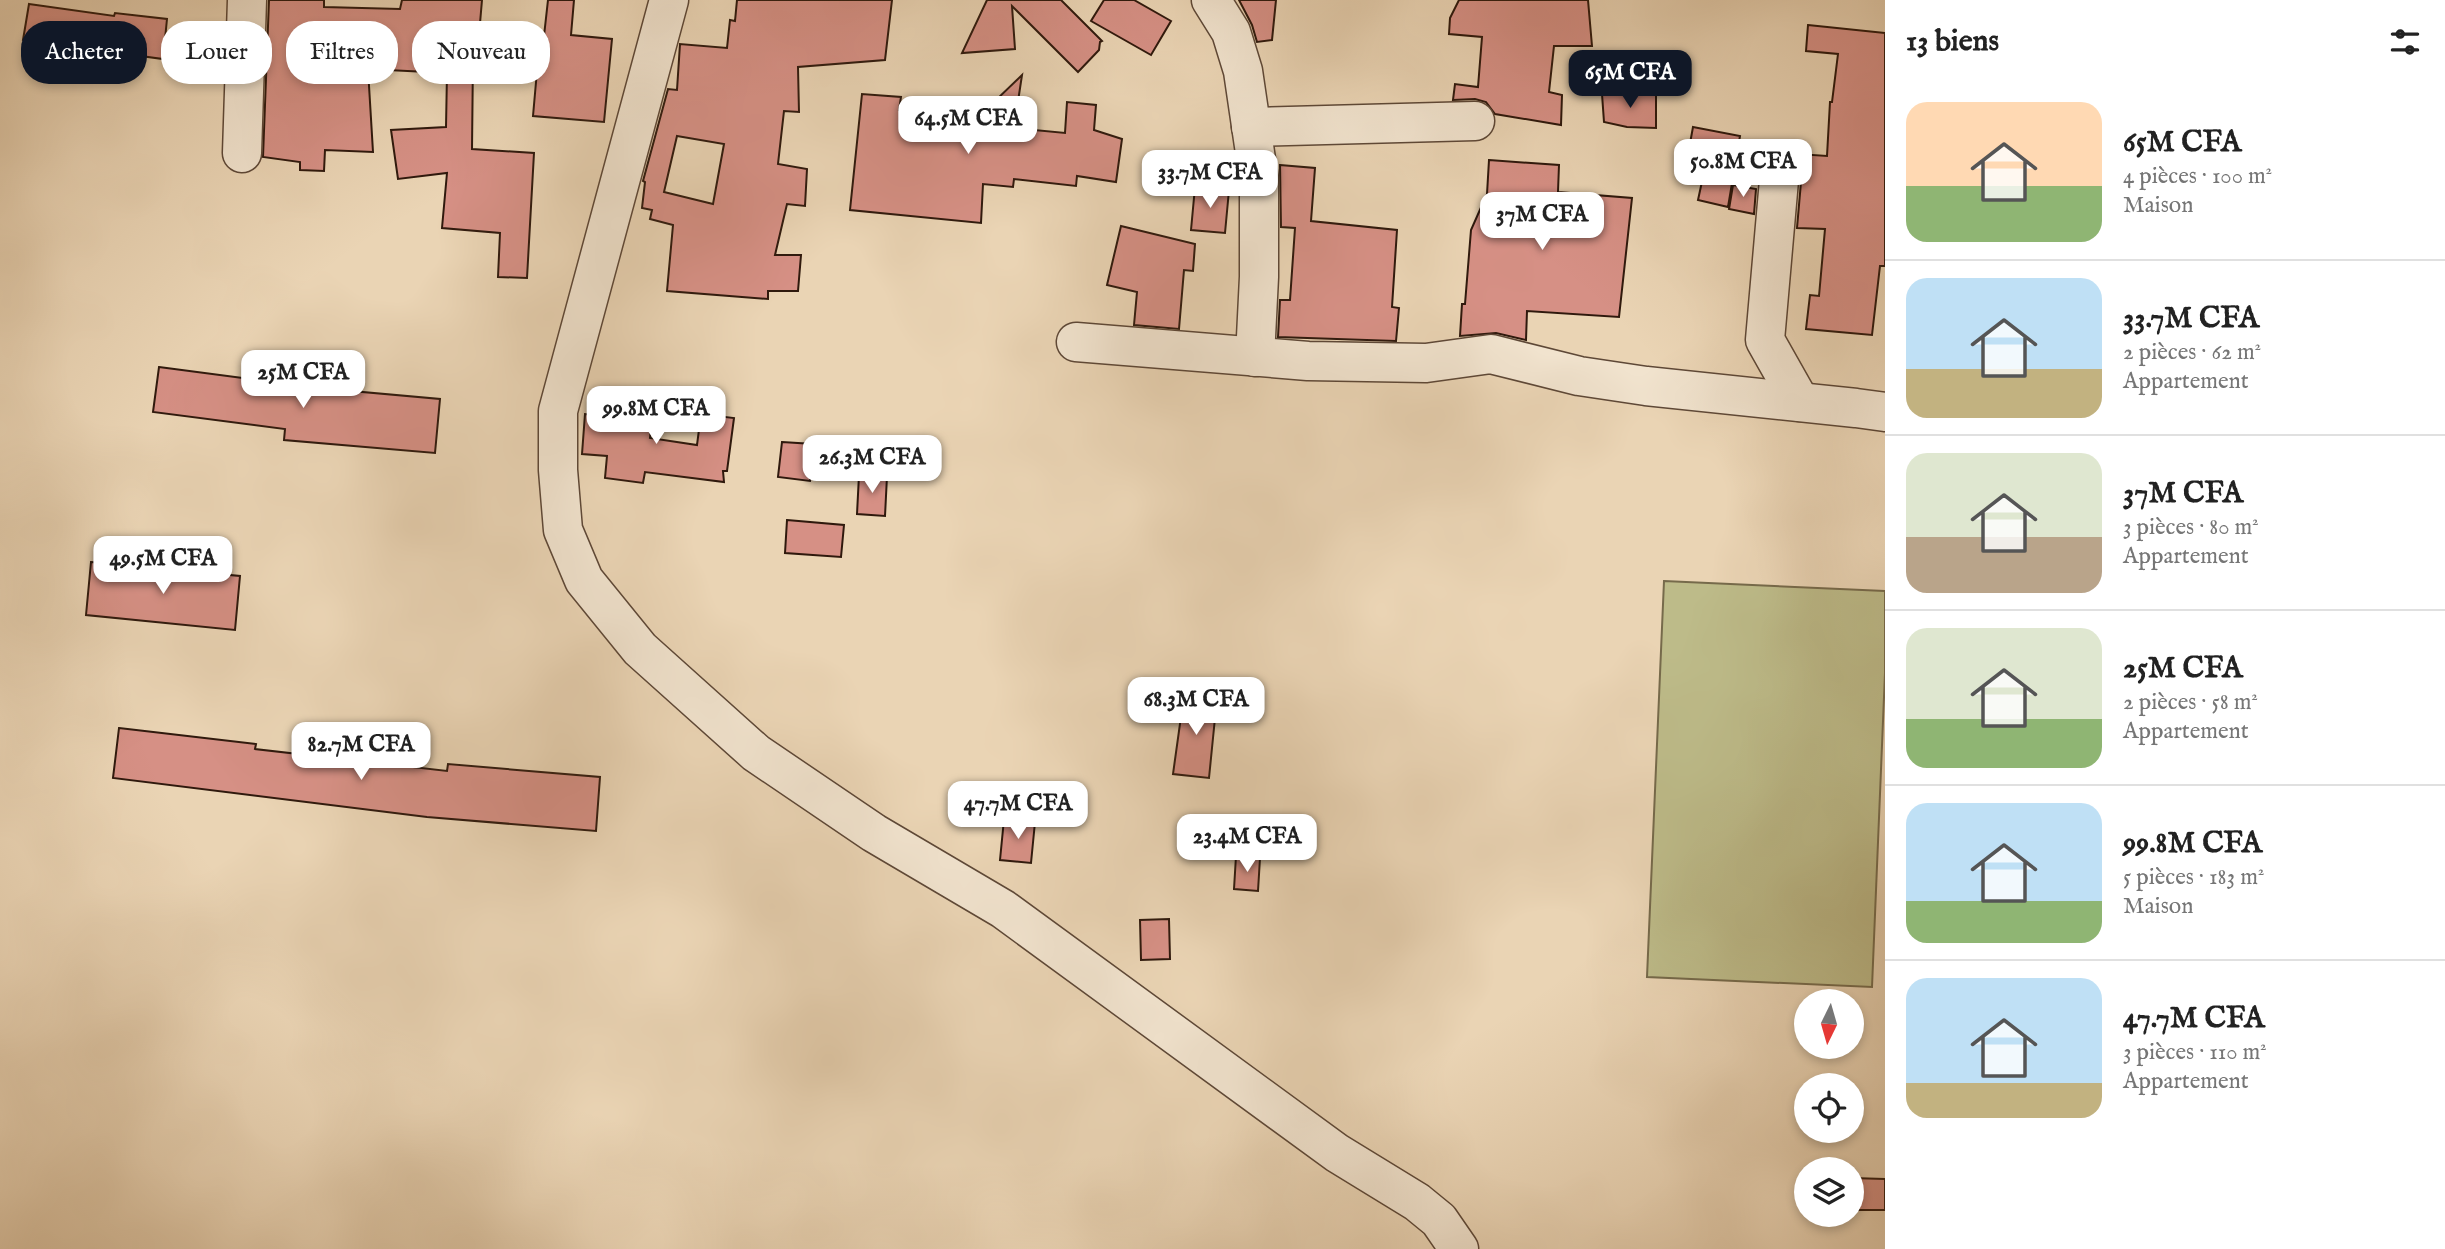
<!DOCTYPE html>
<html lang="fr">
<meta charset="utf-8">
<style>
:root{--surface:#fff;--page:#f6f6f6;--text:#222;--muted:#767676;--line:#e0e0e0;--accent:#111827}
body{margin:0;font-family:"IM FELL English",serif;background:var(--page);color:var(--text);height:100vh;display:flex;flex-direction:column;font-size:26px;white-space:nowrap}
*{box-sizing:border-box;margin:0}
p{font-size:23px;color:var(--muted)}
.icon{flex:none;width:38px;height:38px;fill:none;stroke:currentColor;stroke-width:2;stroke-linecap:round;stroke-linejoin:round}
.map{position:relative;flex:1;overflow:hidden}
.drawer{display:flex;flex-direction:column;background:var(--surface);width:560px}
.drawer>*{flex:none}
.banner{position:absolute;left:21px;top:21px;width:665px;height:63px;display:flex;gap:14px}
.needle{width:46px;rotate:185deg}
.fabs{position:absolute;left:1794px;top:989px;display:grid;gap:14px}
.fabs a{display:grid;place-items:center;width:70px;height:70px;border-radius:50%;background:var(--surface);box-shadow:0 4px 10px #0003;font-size:35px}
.price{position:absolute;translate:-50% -60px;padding:0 16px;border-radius:14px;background:#fff;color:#222;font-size:23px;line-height:46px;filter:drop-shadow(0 2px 4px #0008)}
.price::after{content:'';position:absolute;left:50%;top:42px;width:21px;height:16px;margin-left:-10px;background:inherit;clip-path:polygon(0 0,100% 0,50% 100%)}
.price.active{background:var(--accent);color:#fff}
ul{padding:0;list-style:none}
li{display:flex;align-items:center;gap:21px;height:175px;padding:0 21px}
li+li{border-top:2px solid var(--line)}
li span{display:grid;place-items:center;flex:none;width:196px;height:140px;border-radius:21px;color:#555}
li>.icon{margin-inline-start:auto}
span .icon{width:84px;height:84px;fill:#fffc;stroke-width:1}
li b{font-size:30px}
h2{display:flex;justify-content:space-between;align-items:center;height:84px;padding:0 21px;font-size:30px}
.pill{padding:0 24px;border-radius:28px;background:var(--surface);box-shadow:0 4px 10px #0003;font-size:24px;line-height:63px}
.pill.active{background:var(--accent);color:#fff}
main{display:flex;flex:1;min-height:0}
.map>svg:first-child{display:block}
.green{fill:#bdbb89;stroke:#766a4b;stroke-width:2}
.building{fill:#d69085;stroke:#2f190d;stroke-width:2;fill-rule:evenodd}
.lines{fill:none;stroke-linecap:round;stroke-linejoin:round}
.minor-casing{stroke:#5e4837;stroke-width:41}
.minor{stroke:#f1e3ce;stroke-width:38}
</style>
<main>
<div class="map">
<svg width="1885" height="1249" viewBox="0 0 1885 1249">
<rect width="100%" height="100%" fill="#ead4b4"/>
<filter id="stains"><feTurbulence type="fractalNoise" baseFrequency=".00286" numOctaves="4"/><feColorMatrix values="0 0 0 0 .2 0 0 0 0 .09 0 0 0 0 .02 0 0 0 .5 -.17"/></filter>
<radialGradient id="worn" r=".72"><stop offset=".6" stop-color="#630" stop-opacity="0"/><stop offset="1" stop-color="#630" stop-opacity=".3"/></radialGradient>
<polygon class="green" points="1664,581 1885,591 1885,673 1872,987 1647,977"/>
<g class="building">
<polygon points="269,0 324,0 324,7 400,9 402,0 482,0 477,58 473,58 472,149 534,153 527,278 498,277 500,233 442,228 447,173 398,179 391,130 446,127 447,73 368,69 373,152 325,150 324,171 300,170 300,162 263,157"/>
<polygon points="548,0 574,0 571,35 612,39 604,122 533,116 540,37 544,36"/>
<path d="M737 0H892L885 60 798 67 799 112 784 111 778 164 807 169 805 206 787 204 775 255H801L798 291H768V299L667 291 673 225 650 219 652 210 642 208 645 182 643 181 668 89 677 90 680 44 727 48 730 20 735 21ZM677 136 724 144 713 204 664 192Z"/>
<polygon points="987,0 1061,0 1102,41 1100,42 1099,50 1078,72 1012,6 1015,49 962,53"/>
<polygon points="1104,0 1134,0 1171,21 1151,55 1091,21"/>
<polygon points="1239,0 1276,0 1272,40 1257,42 1252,25"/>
<polygon points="1459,0 1588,0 1592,46 1554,46 1549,92 1562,95 1561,125 1495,114 1486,102 1475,99 1453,100 1455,84 1478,87 1482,37 1449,34 1450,18"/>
<polygon points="29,4 114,16 115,13 167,19 163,59 23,40"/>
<polygon points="1808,25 1885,33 1885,266 1880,266 1872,335 1806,329 1810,295 1819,296 1825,229 1797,228 1801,182 1797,169 1798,154 1827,156 1830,102 1832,102 1838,54 1806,51"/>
<polygon points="1022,75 1014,128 1065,133 1067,102 1096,105 1094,130 1122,139 1116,182 1077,176 1076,186 1014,179 1013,187 983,184 981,223 850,210 862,94 901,97 899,110 957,116 958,100 993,103"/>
<polygon points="1602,94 1656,95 1656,128 1627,127 1604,122"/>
<polygon points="1693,127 1740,136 1728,207 1698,200 1706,163 1687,160"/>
<polygon points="1489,160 1559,165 1558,192 1632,198 1619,317 1527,311 1526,340 1496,333 1460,336 1462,304 1465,304 1471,230 1487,194"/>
<polygon points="1280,165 1315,168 1311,221 1397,230 1392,307 1399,308 1396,341 1278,337 1280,300 1290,300 1295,228 1281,227"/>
<polygon points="1733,185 1756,189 1754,214 1729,209"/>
<polygon points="1195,187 1229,190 1225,233 1191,230"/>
<polygon points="1121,226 1195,244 1193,271 1184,270 1179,329 1134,325 1137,292 1107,285"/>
<polygon points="159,367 274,382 274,384 440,399 435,453 284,440 285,429 153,412"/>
<polygon points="618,403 653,406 650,438 697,445 701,414 734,418 727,471 723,471 724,482 645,472 643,483 605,478 607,456 582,454 585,414 617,417"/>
<polygon points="782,442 813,444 810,481 778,477"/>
<polygon points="859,475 887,476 885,516 857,514"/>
<polygon points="787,520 844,525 841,557 785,553"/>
<polygon points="91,562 240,576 235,630 86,615"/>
<polygon points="1184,695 1217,698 1209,778 1173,774"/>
<polygon points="119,728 256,744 255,749 447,771 448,764 600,777 596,831 427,817 113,778"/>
<polygon points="1004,819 1035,822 1031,863 1000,860"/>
<polygon points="1236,856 1260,858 1258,891 1234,889"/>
<polygon points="1169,919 1170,959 1141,960 1140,920"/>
<polygon points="1852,1178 1885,1179 1885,1210 1852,1210"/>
</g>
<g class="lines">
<defs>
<g id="minor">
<polyline points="669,0 558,411 558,470 563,530 584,580 640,649 756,753 874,833 1003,909 1337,1153 1417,1202 1439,1220 1459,1249"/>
<polyline points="1211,0 1231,32 1243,71 1259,180 1259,277 1255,357"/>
<polyline points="1251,127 1475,121"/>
<polyline points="242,153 247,0"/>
<polyline points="1779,180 1765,340 1800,402"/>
<polyline points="1076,342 1308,361 1426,363 1491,354 1579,376 1646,386 1856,408 1885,412"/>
</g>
</defs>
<use href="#minor" class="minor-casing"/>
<use href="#minor" class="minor"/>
</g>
<rect width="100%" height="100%" filter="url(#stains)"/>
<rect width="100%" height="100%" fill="url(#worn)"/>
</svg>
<div class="fabs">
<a><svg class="needle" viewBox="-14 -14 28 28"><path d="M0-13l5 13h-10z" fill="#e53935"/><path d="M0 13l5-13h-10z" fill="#767676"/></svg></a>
<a><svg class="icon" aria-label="locate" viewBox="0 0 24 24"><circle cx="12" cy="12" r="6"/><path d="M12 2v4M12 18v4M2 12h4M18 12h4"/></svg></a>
<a><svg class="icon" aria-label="layers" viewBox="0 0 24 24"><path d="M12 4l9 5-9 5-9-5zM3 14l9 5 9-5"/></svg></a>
</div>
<b class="price active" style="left:1630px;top:110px">65M CFA</b>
<b class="price" style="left:968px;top:156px">64.5M CFA</b>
<b class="price" style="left:1743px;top:199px">50.8M CFA</b>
<b class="price" style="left:1210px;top:210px">33.7M CFA</b>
<b class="price" style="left:1542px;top:252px">37M CFA</b>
<b class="price" style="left:303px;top:410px">25M CFA</b>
<b class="price" style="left:656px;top:446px">99.8M CFA</b>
<b class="price" style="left:872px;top:495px">26.3M CFA</b>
<b class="price" style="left:163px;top:596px">49.5M CFA</b>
<b class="price" style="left:1196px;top:737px">68.3M CFA</b>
<b class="price" style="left:361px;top:782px">82.7M CFA</b>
<b class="price" style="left:1018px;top:841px">47.7M CFA</b>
<b class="price" style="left:1247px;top:874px">23.4M CFA</b>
<div class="banner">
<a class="pill active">Acheter</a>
<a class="pill">Louer</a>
<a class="pill">Filtres</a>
<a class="pill">Nouveau</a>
</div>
</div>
<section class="drawer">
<h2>13 biens<svg class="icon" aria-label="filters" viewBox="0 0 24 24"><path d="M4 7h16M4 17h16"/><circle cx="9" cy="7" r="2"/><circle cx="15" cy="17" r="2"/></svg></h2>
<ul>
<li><span style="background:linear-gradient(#ffd9b3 60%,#8fb573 0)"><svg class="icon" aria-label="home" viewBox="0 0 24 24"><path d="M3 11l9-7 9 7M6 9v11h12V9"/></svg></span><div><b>65M CFA</b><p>4 pièces · 100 m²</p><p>Maison</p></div></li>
<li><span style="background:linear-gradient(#bfe0f5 65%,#c2b280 0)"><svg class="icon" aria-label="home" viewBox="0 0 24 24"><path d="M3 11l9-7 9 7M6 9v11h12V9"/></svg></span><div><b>33.7M CFA</b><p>2 pièces · 62 m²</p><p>Appartement</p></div></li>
<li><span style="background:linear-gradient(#dfe7d0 60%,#b9a48a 0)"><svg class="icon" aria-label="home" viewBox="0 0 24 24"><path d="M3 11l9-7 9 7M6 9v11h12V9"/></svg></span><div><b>37M CFA</b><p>3 pièces · 80 m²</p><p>Appartement</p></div></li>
<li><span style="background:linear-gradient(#dfe7d0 65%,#8fb573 0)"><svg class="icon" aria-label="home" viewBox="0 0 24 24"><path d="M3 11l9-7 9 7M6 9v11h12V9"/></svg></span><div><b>25M CFA</b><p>2 pièces · 58 m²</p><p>Appartement</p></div></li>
<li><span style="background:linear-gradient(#bfe0f5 70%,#8fb573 0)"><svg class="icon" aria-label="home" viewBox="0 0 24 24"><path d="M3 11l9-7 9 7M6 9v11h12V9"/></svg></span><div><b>99.8M CFA</b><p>5 pièces · 183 m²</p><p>Maison</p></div></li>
<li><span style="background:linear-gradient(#bfe0f5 75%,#c2b280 0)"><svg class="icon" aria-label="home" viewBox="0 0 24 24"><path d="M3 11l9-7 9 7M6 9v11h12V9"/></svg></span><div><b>47.7M CFA</b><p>3 pièces · 110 m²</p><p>Appartement</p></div></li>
</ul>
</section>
</main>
